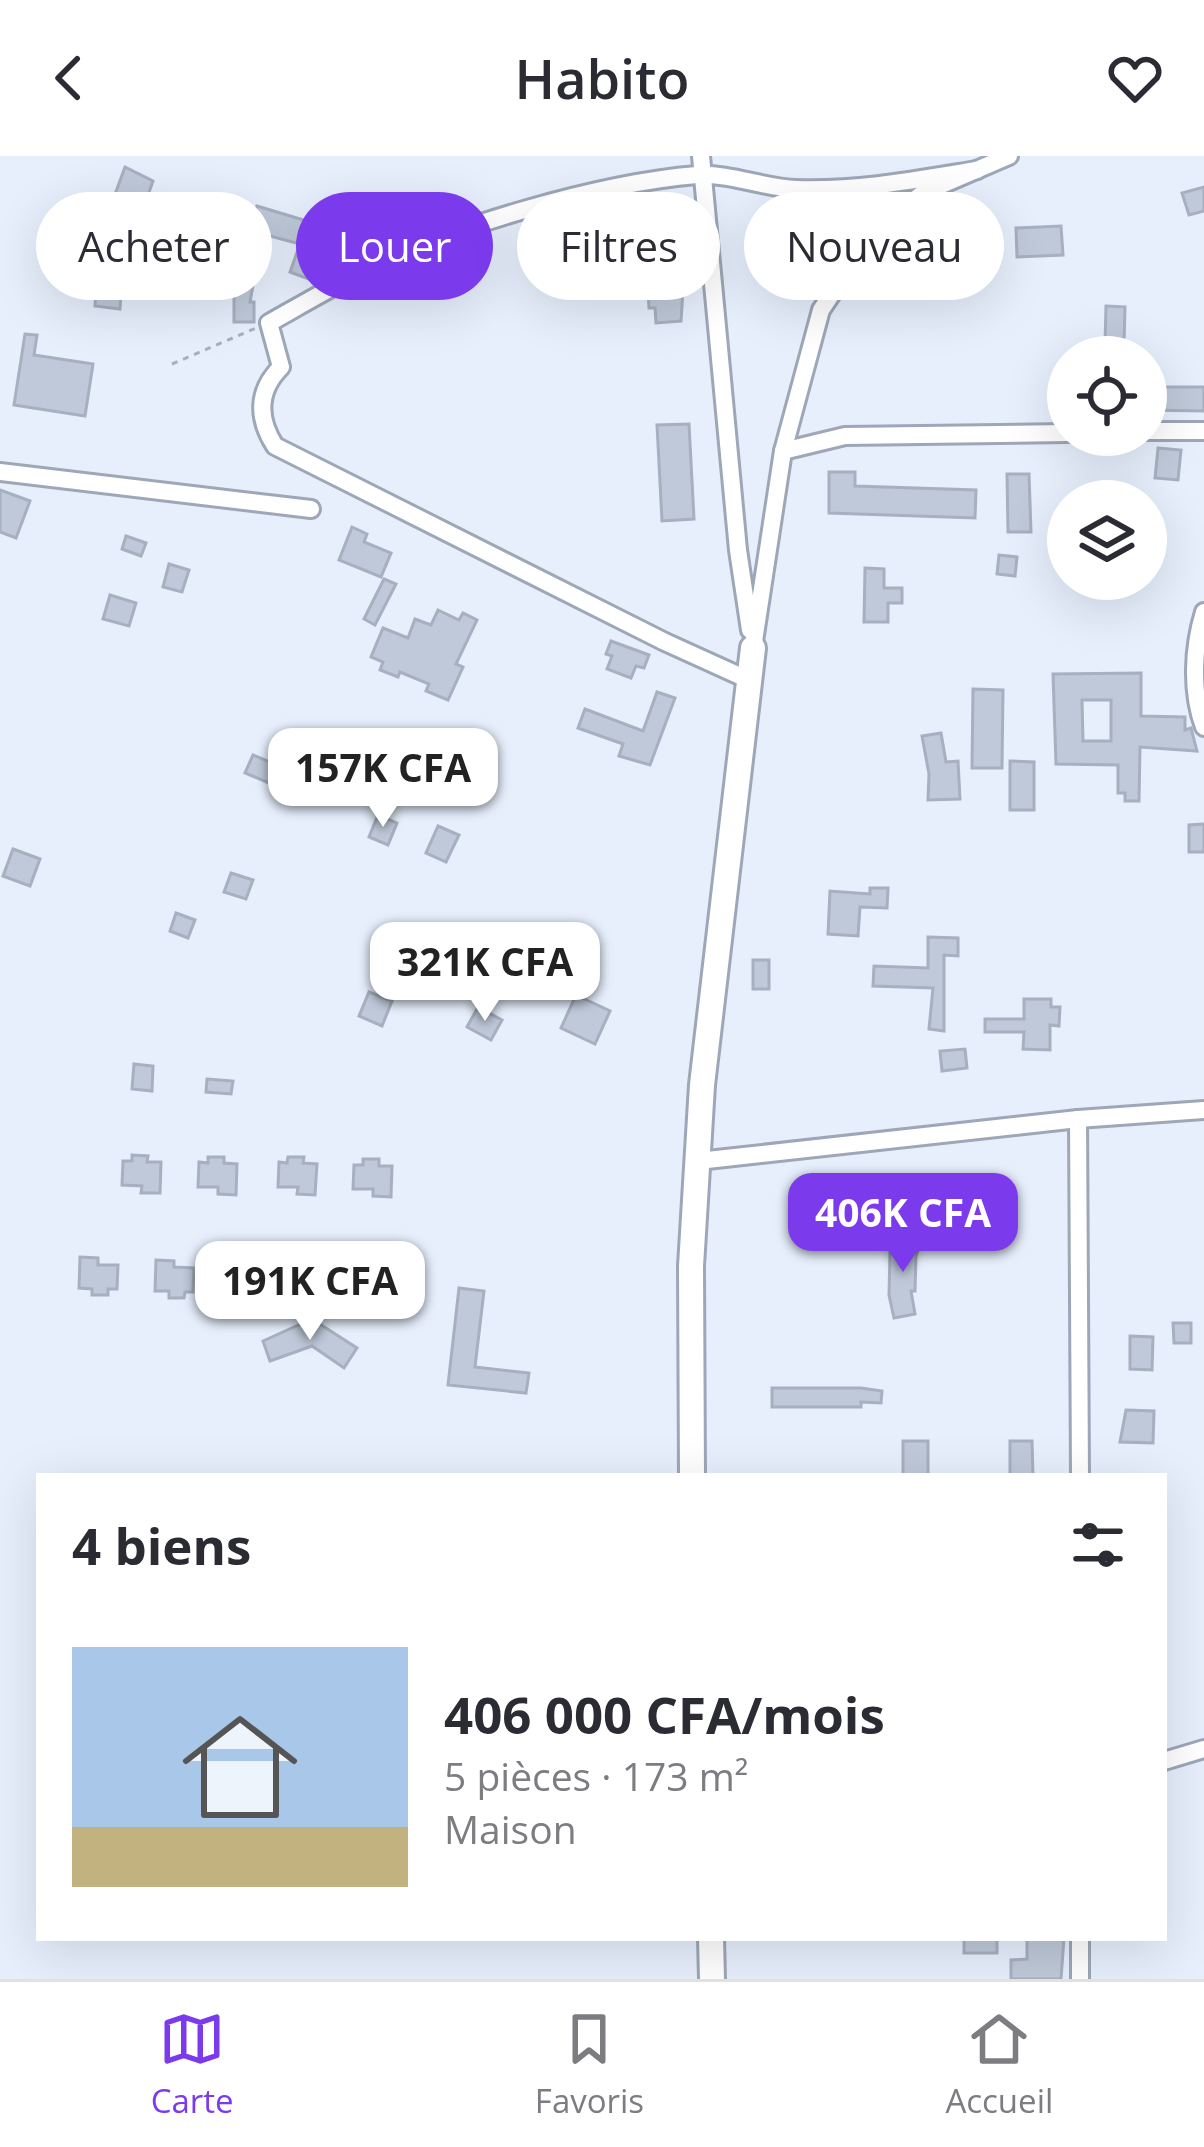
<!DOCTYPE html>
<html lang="fr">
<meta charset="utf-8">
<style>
:root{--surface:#fff;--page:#f7f7f7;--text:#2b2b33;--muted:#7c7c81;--line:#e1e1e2;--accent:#7c3aed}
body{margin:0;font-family:"Open Sans",sans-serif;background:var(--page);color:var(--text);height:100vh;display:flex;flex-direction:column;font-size:45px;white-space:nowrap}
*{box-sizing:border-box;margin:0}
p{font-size:39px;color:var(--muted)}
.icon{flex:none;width:66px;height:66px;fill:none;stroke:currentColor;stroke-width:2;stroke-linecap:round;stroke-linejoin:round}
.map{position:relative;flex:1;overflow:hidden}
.sheet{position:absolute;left:36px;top:1317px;width:1131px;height:468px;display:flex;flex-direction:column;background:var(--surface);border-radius:0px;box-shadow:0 12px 48px #0002}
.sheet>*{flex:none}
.guide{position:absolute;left:36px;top:36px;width:1134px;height:108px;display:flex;gap:24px}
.controls{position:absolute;left:1047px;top:180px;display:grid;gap:24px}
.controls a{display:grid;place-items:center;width:120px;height:120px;border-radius:50%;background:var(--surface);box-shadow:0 12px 48px #0002;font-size:60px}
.price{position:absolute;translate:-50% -102px;padding:0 27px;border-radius:24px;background:#fff;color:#222;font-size:39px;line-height:78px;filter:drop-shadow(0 3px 6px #0008)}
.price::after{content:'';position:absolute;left:50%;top:72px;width:36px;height:27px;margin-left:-18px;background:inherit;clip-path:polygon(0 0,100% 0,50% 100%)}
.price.on{background:var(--accent);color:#fff}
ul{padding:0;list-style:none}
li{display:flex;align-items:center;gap:36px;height:300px;padding:0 36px}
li+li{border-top:3px solid var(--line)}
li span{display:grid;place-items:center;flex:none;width:336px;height:240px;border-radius:0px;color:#555}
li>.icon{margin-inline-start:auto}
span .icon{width:144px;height:144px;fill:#fffc;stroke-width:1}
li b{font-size:51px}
h2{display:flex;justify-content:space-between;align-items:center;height:144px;padding:0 36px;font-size:51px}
.pill{padding:0 42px;border-radius:54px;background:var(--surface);box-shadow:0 12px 48px #0002;font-size:42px;line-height:108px}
.pill.on{background:var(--accent);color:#fff}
header{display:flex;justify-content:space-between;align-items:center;height:156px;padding:0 36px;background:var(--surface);font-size:54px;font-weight:600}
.tab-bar{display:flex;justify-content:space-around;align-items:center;height:168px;border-top:3px solid var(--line);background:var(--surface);font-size:33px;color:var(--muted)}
.tab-bar a{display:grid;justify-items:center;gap:6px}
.tab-bar .on{color:var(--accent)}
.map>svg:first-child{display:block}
.building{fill:#bfc9d9;stroke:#a6b0c0;stroke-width:3;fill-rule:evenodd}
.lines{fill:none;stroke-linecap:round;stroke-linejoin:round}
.minor-casing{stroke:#9da7b7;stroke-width:22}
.highway-casing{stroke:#9da7b7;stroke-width:30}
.path{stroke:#a9b0bb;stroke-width:3;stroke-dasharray:6 6;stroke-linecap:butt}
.minor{stroke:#fff;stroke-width:16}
.highway{stroke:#fff;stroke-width:24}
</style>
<header><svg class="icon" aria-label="back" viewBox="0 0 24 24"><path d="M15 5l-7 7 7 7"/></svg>Habito<svg class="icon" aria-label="heart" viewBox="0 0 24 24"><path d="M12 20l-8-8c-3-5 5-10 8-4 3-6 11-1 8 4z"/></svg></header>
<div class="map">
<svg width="1204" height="1823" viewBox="0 0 1204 1823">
<rect width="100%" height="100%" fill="#e7effd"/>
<g class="building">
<polygon points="125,11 153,25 146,45 129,39 127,45 114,41"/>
<polygon points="1204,31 1204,55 1189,59 1182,37"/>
<polygon points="257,50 327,71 309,123 290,116 300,88 251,75"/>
<polygon points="354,59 384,67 378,88 348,80"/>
<polygon points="1061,70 1063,99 1017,101 1016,72"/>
<polygon points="213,104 256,113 250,146 254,146 254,166 234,166 234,136 208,131"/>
<polygon points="677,122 678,134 683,134 681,165 656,167 655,152 649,152 648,135 654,134 653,123"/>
<polygon points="96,134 121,137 120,153 95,150"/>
<polygon points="1106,150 1125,151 1124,188 1105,187"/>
<polygon points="25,178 37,179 34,199 93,208 85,260 14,249"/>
<polygon points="1146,231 1204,231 1204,255 1146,254"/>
<polygon points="689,268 694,363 662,365 657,269"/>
<polygon points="1158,292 1181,294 1178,324 1155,322"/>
<polygon points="829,316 855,316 855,330 976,334 975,362 829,357"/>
<polygon points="1007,318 1029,318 1031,376 1008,376"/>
<polygon points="0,334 30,345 16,382 0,376"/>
<polygon points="352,371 367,378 364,386 391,397 381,421 339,404"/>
<polygon points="126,380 146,387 141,400 122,393"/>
<polygon points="999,399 1017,401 1015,420 997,418"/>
<polygon points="169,408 189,414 182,436 163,431"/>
<polygon points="865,412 884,413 884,432 902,432 902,447 888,447 888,466 864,466"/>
<polygon points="384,423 396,428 375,469 364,463"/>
<polygon points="110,439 136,447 129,470 103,463"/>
<polygon points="438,454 459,464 463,457 477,464 456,508 463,511 448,544 426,535 429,528 400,516 398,521 380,514 383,506 371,501 383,472 408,482 415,463 431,469"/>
<polygon points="611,485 649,499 644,512 636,510 631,522 607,513 612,500 606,498"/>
<path d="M1141 517V560L1185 561V574L1191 572 1197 595 1140 591 1139 645H1125V637H1118V609L1056 608 1053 518ZM1082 544H1111V585H1083Z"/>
<polygon points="973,533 1003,534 1002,612 972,612"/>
<polygon points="657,536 675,542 650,609 619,600 623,588 578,572 585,553 643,575"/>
<polygon points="941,577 946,606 958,605 960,643 928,644 929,618 922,580"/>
<polygon points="253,599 277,609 269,627 245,617"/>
<polygon points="1010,605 1034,606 1034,654 1010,654"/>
<polygon points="378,659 397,667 388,689 369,681"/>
<polygon points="1204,668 1204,696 1189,696 1189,669"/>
<polygon points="438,670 459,679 446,706 426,697"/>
<polygon points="13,693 40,703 30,730 3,720"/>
<polygon points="231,717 253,724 246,743 224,736"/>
<polygon points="870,732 888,732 887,752 860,751 858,780 828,778 830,735 870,738"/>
<polygon points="176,757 195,764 188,782 170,775"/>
<polygon points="928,781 958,782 958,800 944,799 944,875 929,873 933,832 873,830 874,810 928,812"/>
<rect x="753" y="804" width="16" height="29"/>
<polygon points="369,836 392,845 382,870 359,860"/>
<polygon points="576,839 610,855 595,888 561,872"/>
<polygon points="1024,843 1051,843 1051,851 1060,851 1059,870 1050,869 1050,894 1023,893 1024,876 985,876 985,863 1024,863"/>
<polygon points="478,851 502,864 491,884 467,871"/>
<polygon points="965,893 967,912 942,915 940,895"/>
<polygon points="134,908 153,910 152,935 132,933"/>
<polygon points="207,923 233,925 231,938 206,936"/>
<polygon points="132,999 148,1000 147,1006 161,1006 160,1037 141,1037 142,1030 122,1029 123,1005 132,1005"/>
<polygon points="208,1001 224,1001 224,1007 237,1008 236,1039 218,1038 218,1031 198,1031 199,1006 208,1007"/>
<polygon points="288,1001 304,1001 303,1007 317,1008 315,1039 297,1038 298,1031 278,1031 279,1006 287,1007"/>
<polygon points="363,1003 379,1003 379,1010 392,1010 391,1041 373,1040 373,1033 353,1033 354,1009 363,1009"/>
<polygon points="896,1077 921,1085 916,1100 915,1135 911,1135 915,1158 894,1162 889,1139 890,1096"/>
<polygon points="80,1101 98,1102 98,1109 118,1109 117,1133 108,1133 108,1139 92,1139 92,1133 79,1132"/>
<polygon points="156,1104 174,1105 174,1111 194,1112 193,1136 185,1136 184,1142 169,1142 169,1135 155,1135"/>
<polygon points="459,1132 484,1135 475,1211 529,1217 526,1237 448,1229"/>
<polygon points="312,1163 357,1192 344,1212 312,1190 270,1205 263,1185"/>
<polygon points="1173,1167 1191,1167 1191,1187 1174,1187"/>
<polygon points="1130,1180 1153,1181 1152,1214 1130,1213"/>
<polygon points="772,1232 861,1232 882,1235 881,1247 861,1246 861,1251 772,1251"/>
<polygon points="1126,1254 1154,1255 1153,1287 1120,1286"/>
<rect x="903" y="1285" width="25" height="35"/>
<polygon points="1010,1285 1032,1285 1033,1320 1010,1320"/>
<rect x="964" y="1782" width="33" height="15"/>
<polygon points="1027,1782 1064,1782 1061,1823 1011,1823 1011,1804 1027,1803"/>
</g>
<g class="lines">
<defs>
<g id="minor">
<polyline points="701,0 738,394 750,474"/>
<polyline points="1146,275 1204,275"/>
<polyline points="783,295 845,280 1068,277"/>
<polyline points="0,316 311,353"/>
<path d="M1204 456C1193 492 1191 536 1204 571"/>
<polyline points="753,492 783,295 821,154 862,93 887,66 923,37 1009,0"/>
<path d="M751 525 665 486 275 290C257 262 257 235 281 211L269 167C301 149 332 131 365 114 452 70 600 27 697 19 730 17 764 32 796 33 859 35 916 24 977 14"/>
<polyline points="1078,963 1080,1320"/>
<polyline points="698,1005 1078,963 1204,954"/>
<polyline points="1164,1605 1204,1593"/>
<polyline points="1080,1782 1080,1823"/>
</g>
<g id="highway">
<polyline points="692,1320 691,1110 702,929 753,492"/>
<polyline points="711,1782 712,1823"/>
</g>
</defs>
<use href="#minor" class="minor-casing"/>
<use href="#highway" class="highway-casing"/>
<polyline class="path" points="172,208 256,172"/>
<use href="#minor" class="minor"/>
<use href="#highway" class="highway"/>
</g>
</svg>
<div class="controls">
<a><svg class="icon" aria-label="locate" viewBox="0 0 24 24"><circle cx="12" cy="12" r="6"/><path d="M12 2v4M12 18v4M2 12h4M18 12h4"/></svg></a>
<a><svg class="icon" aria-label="layers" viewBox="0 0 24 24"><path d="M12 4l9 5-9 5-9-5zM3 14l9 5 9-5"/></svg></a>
</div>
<b class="price" style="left:383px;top:674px">157K CFA</b>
<b class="price" style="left:485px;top:868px">321K CFA</b>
<b class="price on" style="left:903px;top:1119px">406K CFA</b>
<b class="price" style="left:310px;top:1187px">191K CFA</b>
<div class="guide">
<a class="pill">Acheter</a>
<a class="pill on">Louer</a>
<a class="pill">Filtres</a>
<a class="pill">Nouveau</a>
</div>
<section class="sheet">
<h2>4 biens<svg class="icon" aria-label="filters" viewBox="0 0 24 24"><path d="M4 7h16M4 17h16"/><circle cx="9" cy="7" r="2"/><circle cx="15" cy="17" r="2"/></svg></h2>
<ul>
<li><span style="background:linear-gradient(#a9c7e8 75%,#c2b280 0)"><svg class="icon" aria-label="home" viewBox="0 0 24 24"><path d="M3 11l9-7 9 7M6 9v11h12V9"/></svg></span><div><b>406 000 CFA/mois</b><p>5 pièces · 173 m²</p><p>Maison</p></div></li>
</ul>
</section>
</div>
<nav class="tab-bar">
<a class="on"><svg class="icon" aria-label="map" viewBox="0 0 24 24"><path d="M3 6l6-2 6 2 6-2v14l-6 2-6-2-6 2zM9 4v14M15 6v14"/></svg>Carte</a>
<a><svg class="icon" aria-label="saved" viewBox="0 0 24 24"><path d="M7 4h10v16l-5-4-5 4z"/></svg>Favoris</a>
<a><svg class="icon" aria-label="home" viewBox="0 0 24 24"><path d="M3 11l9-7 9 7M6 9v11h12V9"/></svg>Accueil</a>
</nav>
